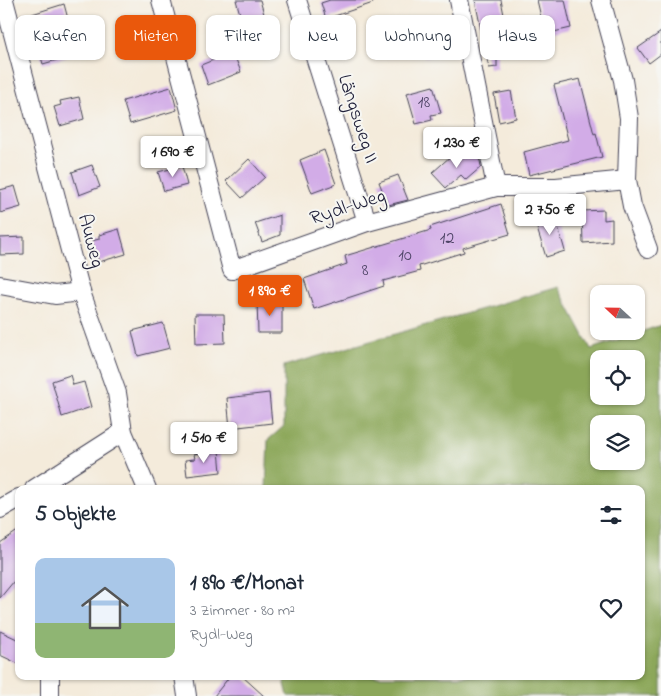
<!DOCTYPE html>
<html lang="de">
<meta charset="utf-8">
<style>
:root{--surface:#fff;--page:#f6f6f7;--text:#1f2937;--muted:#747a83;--accent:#ea580c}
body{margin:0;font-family:"Indie Flower",sans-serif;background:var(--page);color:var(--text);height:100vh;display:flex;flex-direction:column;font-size:19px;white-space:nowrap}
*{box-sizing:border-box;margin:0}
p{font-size:16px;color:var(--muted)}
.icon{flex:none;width:28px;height:28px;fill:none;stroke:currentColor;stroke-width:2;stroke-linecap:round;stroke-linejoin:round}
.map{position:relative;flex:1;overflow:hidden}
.drawer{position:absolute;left:15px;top:485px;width:630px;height:195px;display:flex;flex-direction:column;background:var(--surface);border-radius:10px;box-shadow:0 1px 4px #0004}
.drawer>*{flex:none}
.hud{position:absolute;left:15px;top:15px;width:631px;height:45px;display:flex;gap:10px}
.needle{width:32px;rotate:292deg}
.controls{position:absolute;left:590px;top:285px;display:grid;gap:10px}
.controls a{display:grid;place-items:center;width:55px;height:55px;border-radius:10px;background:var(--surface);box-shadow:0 1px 4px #0004;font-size:25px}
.price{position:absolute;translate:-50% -42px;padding:0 11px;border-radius:5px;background:#fff;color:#222;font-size:16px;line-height:32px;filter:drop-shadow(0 1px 2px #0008)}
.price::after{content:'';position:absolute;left:50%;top:30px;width:15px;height:11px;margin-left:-8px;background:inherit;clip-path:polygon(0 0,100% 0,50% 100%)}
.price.selected{background:var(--accent);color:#fff}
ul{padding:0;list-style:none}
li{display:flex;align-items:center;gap:15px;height:125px;padding:0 20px}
li span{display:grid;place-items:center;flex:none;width:140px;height:100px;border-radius:10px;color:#555}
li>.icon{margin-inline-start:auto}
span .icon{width:60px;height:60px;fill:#fffc;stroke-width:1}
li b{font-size:21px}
h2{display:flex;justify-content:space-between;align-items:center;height:60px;padding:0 20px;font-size:21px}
.tag{padding:0 18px;border-radius:10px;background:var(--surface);box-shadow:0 1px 4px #0004;font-size:18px;line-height:45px}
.tag.selected{background:var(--accent);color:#fff}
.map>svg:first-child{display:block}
.forest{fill:#8ca75a;stroke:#57644a;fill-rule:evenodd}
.building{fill:#d2ace7}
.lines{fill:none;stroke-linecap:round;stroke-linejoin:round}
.street-casing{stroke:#424053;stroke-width:20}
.street{stroke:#fff;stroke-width:18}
.labels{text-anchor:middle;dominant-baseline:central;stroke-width:4;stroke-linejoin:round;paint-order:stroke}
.number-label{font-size:18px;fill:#4e4466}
.street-label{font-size:20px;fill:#22223b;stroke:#f6f6f2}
</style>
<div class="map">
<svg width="661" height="696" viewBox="0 0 661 696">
<rect width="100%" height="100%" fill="#f6f6f2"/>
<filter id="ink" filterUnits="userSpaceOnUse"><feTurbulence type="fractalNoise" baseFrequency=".02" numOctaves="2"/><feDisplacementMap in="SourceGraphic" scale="10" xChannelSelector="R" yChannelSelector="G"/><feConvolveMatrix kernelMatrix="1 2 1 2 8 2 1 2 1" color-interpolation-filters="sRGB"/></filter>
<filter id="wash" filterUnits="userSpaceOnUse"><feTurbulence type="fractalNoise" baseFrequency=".0096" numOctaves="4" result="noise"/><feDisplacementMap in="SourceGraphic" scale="20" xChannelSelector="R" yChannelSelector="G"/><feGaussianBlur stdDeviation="1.12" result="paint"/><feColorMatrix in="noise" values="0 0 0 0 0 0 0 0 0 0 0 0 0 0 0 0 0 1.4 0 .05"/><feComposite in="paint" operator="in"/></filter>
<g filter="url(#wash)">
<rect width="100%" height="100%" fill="#f4ebdb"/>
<path class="forest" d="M558 287 591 349 661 325V696H288L283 676H641V489H266L268 440 284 426V366ZM599 359H636V396H599ZM599 424H636V461H599Z"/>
<g id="blocks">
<g class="building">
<polygon points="236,0 260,0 269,32 247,39"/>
<polygon points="330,0 373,0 373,3 326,19 321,3"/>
<polygon points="475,0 501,0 508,35 499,37 501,43 497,44 497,67 489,68"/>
<polygon points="537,0 565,0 571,28 545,34"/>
<polygon points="64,4 68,19 58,22 67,57 43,64 29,15"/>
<polygon points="444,22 452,49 425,58 417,31"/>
<polygon points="661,32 661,54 649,63 638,48"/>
<polygon points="233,52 241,72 208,85 201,65"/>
<polygon points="580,79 594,134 596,133 602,157 529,175 524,152 568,140 554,85"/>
<polygon points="433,86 441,113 431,115 432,120 416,124 407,93"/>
<polygon points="171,87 177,110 130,124 123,101"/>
<polygon points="511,91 516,118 499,122 494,94"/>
<polygon points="79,97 84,119 60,126 54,107 61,105 60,101"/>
<polygon points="324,150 336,184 312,193 300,160"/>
<polygon points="470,150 480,161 481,167 466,180 461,175 446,188 432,173 452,155 457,161"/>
<polygon points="249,159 265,177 242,198 226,181"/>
<polygon points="92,165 100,187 79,195 72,172"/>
<polygon points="182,166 187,185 164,191 158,172"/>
<polygon points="398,175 408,200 388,205 379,182"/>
<polygon points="15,186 21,207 0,213 0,190"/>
<polygon points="501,204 510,234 463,248 464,252 419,266 420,271 383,281 384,286 314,309 304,279 347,264 345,256 431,230 430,227"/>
<polygon points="604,210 604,220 612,219 612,241 583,243 582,211"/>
<polygon points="280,215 280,235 262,242 255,223"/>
<polygon points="555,216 565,251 546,257 535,222"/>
<polygon points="119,229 126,254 99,262 92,241 99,239 99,235"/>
<polygon points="24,237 24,254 0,255 0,238"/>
<polygon points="282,300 282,333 258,333 257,301"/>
<polygon points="195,314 224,314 225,343 196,344"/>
<polygon points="163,323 170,348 138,356 132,331"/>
<polygon points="70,375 73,385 84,382 91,407 62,417 52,381"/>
<polygon points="269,393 272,423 230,428 227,398"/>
<polygon points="219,450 221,472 187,476 185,460 195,459 194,454"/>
<polygon points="19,530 19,575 0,598 0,543"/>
<polygon points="0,631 19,640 19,664 0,655"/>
<polygon points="230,676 242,676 264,696 214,696"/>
</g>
</g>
</g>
<g filter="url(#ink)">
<use href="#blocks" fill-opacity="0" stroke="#424053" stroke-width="1"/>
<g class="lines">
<defs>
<g id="street">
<polyline points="4,0 81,292 117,393 123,432 147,489"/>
<polyline points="161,0 232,270 367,222 496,187 556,187 627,180"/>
<polyline points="297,0 367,222"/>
<polyline points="459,0 496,187"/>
<polyline points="601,0 623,80 629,118 627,180 632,206 648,249"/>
<polyline points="0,285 55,295 81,292"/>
<polyline points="34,489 123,432"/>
<polyline points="0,509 19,498"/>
<polyline points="50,676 50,696"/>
<polyline points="184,676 187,696"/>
</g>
</defs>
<use href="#street" class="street-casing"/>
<use href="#street" class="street"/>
</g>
</g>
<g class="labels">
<g class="number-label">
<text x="424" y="103">18</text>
<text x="447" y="239">12</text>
<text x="405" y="256">10</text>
<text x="365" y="271">8</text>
</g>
<g class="street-label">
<text transform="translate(357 119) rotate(72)">Längsweg II</text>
<text transform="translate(348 208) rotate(-18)">Rydl-Weg</text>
<text transform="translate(90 241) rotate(75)">Auweg</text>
</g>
</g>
</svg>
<div class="controls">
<a><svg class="needle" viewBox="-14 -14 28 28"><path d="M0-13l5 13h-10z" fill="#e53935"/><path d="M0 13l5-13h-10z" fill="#747a83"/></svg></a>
<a><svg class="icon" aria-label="locate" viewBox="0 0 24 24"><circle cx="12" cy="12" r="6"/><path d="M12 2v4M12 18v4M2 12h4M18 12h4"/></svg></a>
<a><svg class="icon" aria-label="layers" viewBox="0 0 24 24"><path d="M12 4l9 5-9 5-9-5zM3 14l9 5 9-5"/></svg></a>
</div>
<b class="price" style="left:457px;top:169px">1 230 €</b>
<b class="price" style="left:173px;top:178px">1 690 €</b>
<b class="price" style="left:550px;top:236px">2 750 €</b>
<b class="price selected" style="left:270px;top:317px">1 890 €</b>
<b class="price" style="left:204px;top:464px">1 510 €</b>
<div class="hud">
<a class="tag">Kaufen</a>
<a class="tag selected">Mieten</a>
<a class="tag">Filter</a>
<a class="tag">Neu</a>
<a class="tag">Wohnung</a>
<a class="tag">Haus</a>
</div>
<section class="drawer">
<h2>5 Objekte<svg class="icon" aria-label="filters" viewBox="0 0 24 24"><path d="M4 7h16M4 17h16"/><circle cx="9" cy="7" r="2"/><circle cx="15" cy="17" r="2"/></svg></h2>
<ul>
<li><span style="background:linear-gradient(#a9c7e8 65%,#8fb573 0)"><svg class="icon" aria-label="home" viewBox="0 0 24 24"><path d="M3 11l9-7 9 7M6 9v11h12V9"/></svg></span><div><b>1 890 €/Monat</b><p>3 Zimmer · 80 m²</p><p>Rydl-Weg</p></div><svg class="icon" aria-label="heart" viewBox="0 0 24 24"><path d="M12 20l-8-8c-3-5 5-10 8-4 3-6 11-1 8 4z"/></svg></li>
</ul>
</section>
</div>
